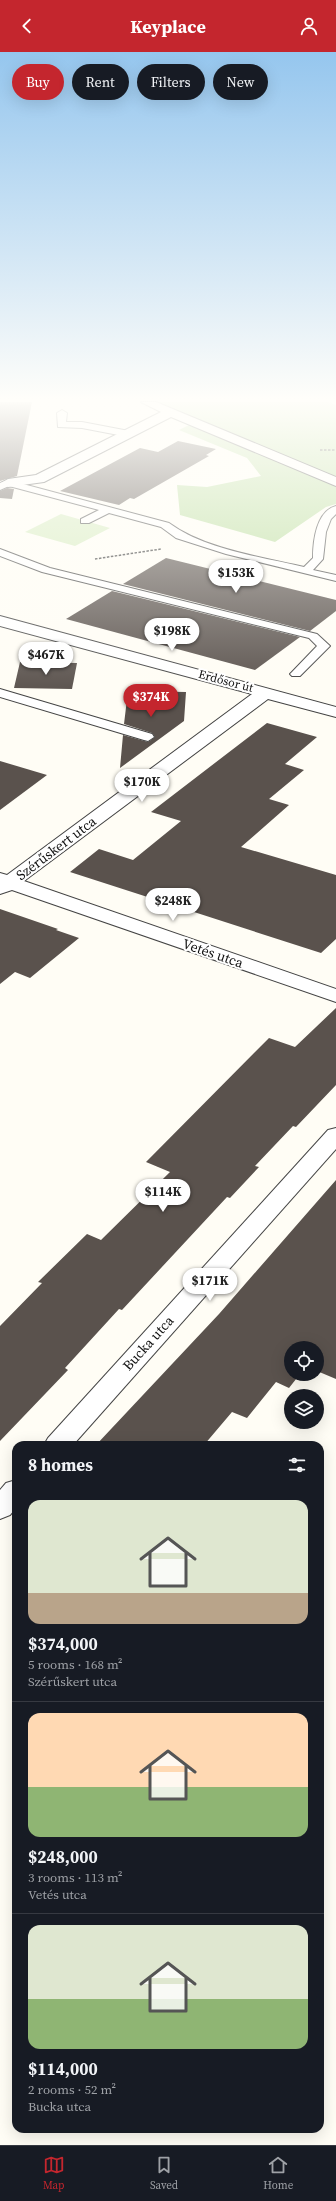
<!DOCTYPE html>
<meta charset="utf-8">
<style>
:root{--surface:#171b24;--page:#20242c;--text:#f1f3f6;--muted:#9ea1a6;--line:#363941;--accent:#c4262e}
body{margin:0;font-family:"Source Serif 4",serif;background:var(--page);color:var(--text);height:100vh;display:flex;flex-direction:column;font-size:15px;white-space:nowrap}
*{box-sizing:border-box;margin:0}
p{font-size:13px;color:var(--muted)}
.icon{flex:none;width:22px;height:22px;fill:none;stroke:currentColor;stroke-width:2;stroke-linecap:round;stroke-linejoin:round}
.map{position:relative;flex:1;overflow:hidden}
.side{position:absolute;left:12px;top:1389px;width:312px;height:692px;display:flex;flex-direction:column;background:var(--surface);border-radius:12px;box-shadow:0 4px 16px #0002}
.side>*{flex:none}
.guide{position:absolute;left:12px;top:12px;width:312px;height:36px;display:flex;gap:8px}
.buttons{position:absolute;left:284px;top:1289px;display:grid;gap:8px}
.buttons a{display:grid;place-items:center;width:40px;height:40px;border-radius:50%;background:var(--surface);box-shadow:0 4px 16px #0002;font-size:20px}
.price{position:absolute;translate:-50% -34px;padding:0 9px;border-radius:14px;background:#fff;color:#222;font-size:13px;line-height:26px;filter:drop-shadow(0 1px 2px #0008)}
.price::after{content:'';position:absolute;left:50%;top:24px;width:12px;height:9px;margin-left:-6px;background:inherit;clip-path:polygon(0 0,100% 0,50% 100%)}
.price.selected{background:var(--accent);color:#fff}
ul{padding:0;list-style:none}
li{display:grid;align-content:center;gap:8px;height:212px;padding:0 16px}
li+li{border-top:1px solid var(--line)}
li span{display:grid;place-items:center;height:124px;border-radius:12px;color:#555}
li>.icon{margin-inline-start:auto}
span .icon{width:72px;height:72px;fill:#fffc;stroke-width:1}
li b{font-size:17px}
h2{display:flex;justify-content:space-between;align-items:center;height:48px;padding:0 16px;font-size:17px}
.pill{padding:0 14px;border-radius:18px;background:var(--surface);box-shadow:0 4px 16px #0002;font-size:14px;line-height:36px}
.pill.selected{background:var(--accent);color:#fff}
header{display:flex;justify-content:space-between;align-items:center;height:52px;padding:0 16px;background:var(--accent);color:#fff;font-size:18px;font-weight:700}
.menu{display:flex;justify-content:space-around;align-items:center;height:56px;border-top:1px solid var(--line);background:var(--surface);font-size:11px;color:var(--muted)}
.menu a{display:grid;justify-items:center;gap:2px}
.menu .selected{color:var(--accent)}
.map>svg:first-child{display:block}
.green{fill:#d5ebbd}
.forest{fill:#b9dc9c}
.building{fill:#5a524d}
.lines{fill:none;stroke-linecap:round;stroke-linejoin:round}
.lane-casing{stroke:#444;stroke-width:2}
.street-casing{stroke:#444;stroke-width:2}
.path{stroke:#333;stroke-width:1.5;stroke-dasharray:2.5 1.5;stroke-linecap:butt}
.lane{fill:#fff;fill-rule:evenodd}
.street{fill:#fff;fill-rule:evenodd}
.labels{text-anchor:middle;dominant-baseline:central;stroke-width:4;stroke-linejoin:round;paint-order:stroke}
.far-street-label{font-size:12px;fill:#111;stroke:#fff}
.street-label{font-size:14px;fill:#111;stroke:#fff}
</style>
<header><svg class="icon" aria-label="back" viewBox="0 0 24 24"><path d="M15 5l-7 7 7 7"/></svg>Keyplace<svg class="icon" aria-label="person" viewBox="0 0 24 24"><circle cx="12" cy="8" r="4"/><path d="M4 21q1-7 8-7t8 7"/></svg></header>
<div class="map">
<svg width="336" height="2093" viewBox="0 0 336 2093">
<rect width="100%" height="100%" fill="#fffdf5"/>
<polygon class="green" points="61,462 110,476 75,494 25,480"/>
<polygon class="forest" points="146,350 328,350 336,353 336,452 326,455 275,490 180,463 177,433 207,435 261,424 247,406 179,378 195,370"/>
<g class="building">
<polygon points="0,350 32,350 17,424 0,429"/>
<polygon points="178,389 216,397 206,403 209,404 134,447 130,446 119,453 60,439 140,396 158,400"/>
<polygon points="7,436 14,437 12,447 0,446 0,439"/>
<polygon points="166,506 336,548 336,559 310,579 123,532"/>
<polygon points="112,539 300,585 255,618 66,567"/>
<polygon points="20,610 77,611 72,637 14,636"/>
<polygon points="128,639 186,640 184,669 120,716 123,683 148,690 155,685 152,681 124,672"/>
<polygon points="267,671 317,685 285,712 304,718 269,747 289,753 241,795 336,823 336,887 321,901 70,820 99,797 133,808 181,769 151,760"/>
<polygon points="0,709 47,723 0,758"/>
<polygon points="0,857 58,877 56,878 79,886 30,926 15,920 0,932"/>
<polygon points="336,956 336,1033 296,1075 293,1074 255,1114 259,1115 230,1146 227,1145 122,1258 119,1257 65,1316 68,1318 0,1389 0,1274 42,1231 38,1230 87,1182 101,1188 170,1120 146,1110 269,986 295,995"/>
<polygon points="336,1128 336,1327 317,1319 317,1296 291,1296 291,1322 300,1322 289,1336 276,1330 247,1366 232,1360 204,1393 96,1393 219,1262"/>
</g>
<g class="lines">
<defs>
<g id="lane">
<polygon points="62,358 67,361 66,370 82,370 129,379 134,382 129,385 82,376 58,375 57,361"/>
<path d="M8 428 169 471C204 497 261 505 304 515L313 506C313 490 316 459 336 454V462L331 467 326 480 323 507 313 518 336 523V529L226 502 176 486 161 475 109 461 89 471H81V467L99 458 9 434 0 438V431Z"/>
<polygon points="0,497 50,516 317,582 330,594 300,624 292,624 290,622 292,620 317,594 309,586 42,520 0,504"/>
<polygon points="0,637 152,682 154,685 148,689 144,688 0,645"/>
</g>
<g id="street">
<polygon points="141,350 156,350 336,425 336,434 171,365 44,430 8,435 1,431 8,427 36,423 161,360"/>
<polygon points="0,564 336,655 336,665 268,647 24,829 336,937 336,950 12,838 0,842 0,821 7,823 252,642 0,574"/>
<polygon points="336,1076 336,1097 73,1393 44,1393 48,1386 328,1078"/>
<polygon points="16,1428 16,1456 10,1463 0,1467 0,1438 6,1431"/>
</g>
</defs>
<use href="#lane" class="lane-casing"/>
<use href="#street" class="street-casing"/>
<g class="path">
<polyline points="320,398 336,398"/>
<polyline points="95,507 161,497"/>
</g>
<use href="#lane" class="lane"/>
<use href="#street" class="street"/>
</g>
<linearGradient id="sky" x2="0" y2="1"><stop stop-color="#95c6ee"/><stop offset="0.54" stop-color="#fffefa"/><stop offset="1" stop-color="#fffefa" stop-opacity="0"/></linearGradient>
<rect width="336" height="643" fill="url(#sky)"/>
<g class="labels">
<g class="far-street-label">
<text transform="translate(226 629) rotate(15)">Erdősor út</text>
</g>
<g class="street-label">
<text transform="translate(56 796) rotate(-37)">Szérűskert utca</text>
<text transform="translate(213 901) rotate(19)">Vetés utca</text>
<text transform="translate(148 1291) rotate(-48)">Bucka utca</text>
</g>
</g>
</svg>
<div class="buttons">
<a><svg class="icon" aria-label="locate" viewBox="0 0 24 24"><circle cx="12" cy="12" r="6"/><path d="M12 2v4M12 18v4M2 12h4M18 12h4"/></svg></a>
<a><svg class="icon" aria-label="layers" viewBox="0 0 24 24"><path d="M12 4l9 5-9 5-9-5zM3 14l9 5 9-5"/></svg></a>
</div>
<b class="price" style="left:236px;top:542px">$153K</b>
<b class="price" style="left:172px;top:600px">$198K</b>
<b class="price" style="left:46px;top:624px">$467K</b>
<b class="price selected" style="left:151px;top:666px">$374K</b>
<b class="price" style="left:142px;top:751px">$170K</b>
<b class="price" style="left:173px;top:870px">$248K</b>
<b class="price" style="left:163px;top:1161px">$114K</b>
<b class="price" style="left:210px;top:1250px">$171K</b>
<div class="guide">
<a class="pill selected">Buy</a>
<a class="pill">Rent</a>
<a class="pill">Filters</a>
<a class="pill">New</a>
</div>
<section class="side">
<h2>8 homes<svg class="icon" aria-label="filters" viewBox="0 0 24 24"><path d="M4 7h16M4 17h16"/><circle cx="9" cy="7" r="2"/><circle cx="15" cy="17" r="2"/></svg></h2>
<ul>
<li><span style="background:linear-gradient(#dfe7d0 75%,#b9a48a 0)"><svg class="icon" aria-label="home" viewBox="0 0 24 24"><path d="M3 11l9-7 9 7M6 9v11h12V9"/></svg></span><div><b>$374,000</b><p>5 rooms · 168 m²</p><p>Szérűskert utca</p></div></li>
<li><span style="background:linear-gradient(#ffd9b3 60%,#8fb573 0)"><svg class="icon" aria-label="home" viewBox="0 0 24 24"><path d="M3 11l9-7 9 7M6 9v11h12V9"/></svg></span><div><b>$248,000</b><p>3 rooms · 113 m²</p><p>Vetés utca</p></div></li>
<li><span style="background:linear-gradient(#dfe7d0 60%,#8fb573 0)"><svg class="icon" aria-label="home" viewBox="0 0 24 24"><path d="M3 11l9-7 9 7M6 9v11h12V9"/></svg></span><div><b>$114,000</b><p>2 rooms · 52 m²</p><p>Bucka utca</p></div></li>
</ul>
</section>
</div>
<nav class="menu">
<a class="selected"><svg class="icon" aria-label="map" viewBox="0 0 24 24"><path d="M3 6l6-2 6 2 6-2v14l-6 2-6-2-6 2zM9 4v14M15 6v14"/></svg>Map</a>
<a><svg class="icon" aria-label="saved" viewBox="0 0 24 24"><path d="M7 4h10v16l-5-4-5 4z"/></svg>Saved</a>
<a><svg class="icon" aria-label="home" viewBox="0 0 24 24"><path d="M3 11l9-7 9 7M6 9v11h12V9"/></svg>Home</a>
</nav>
